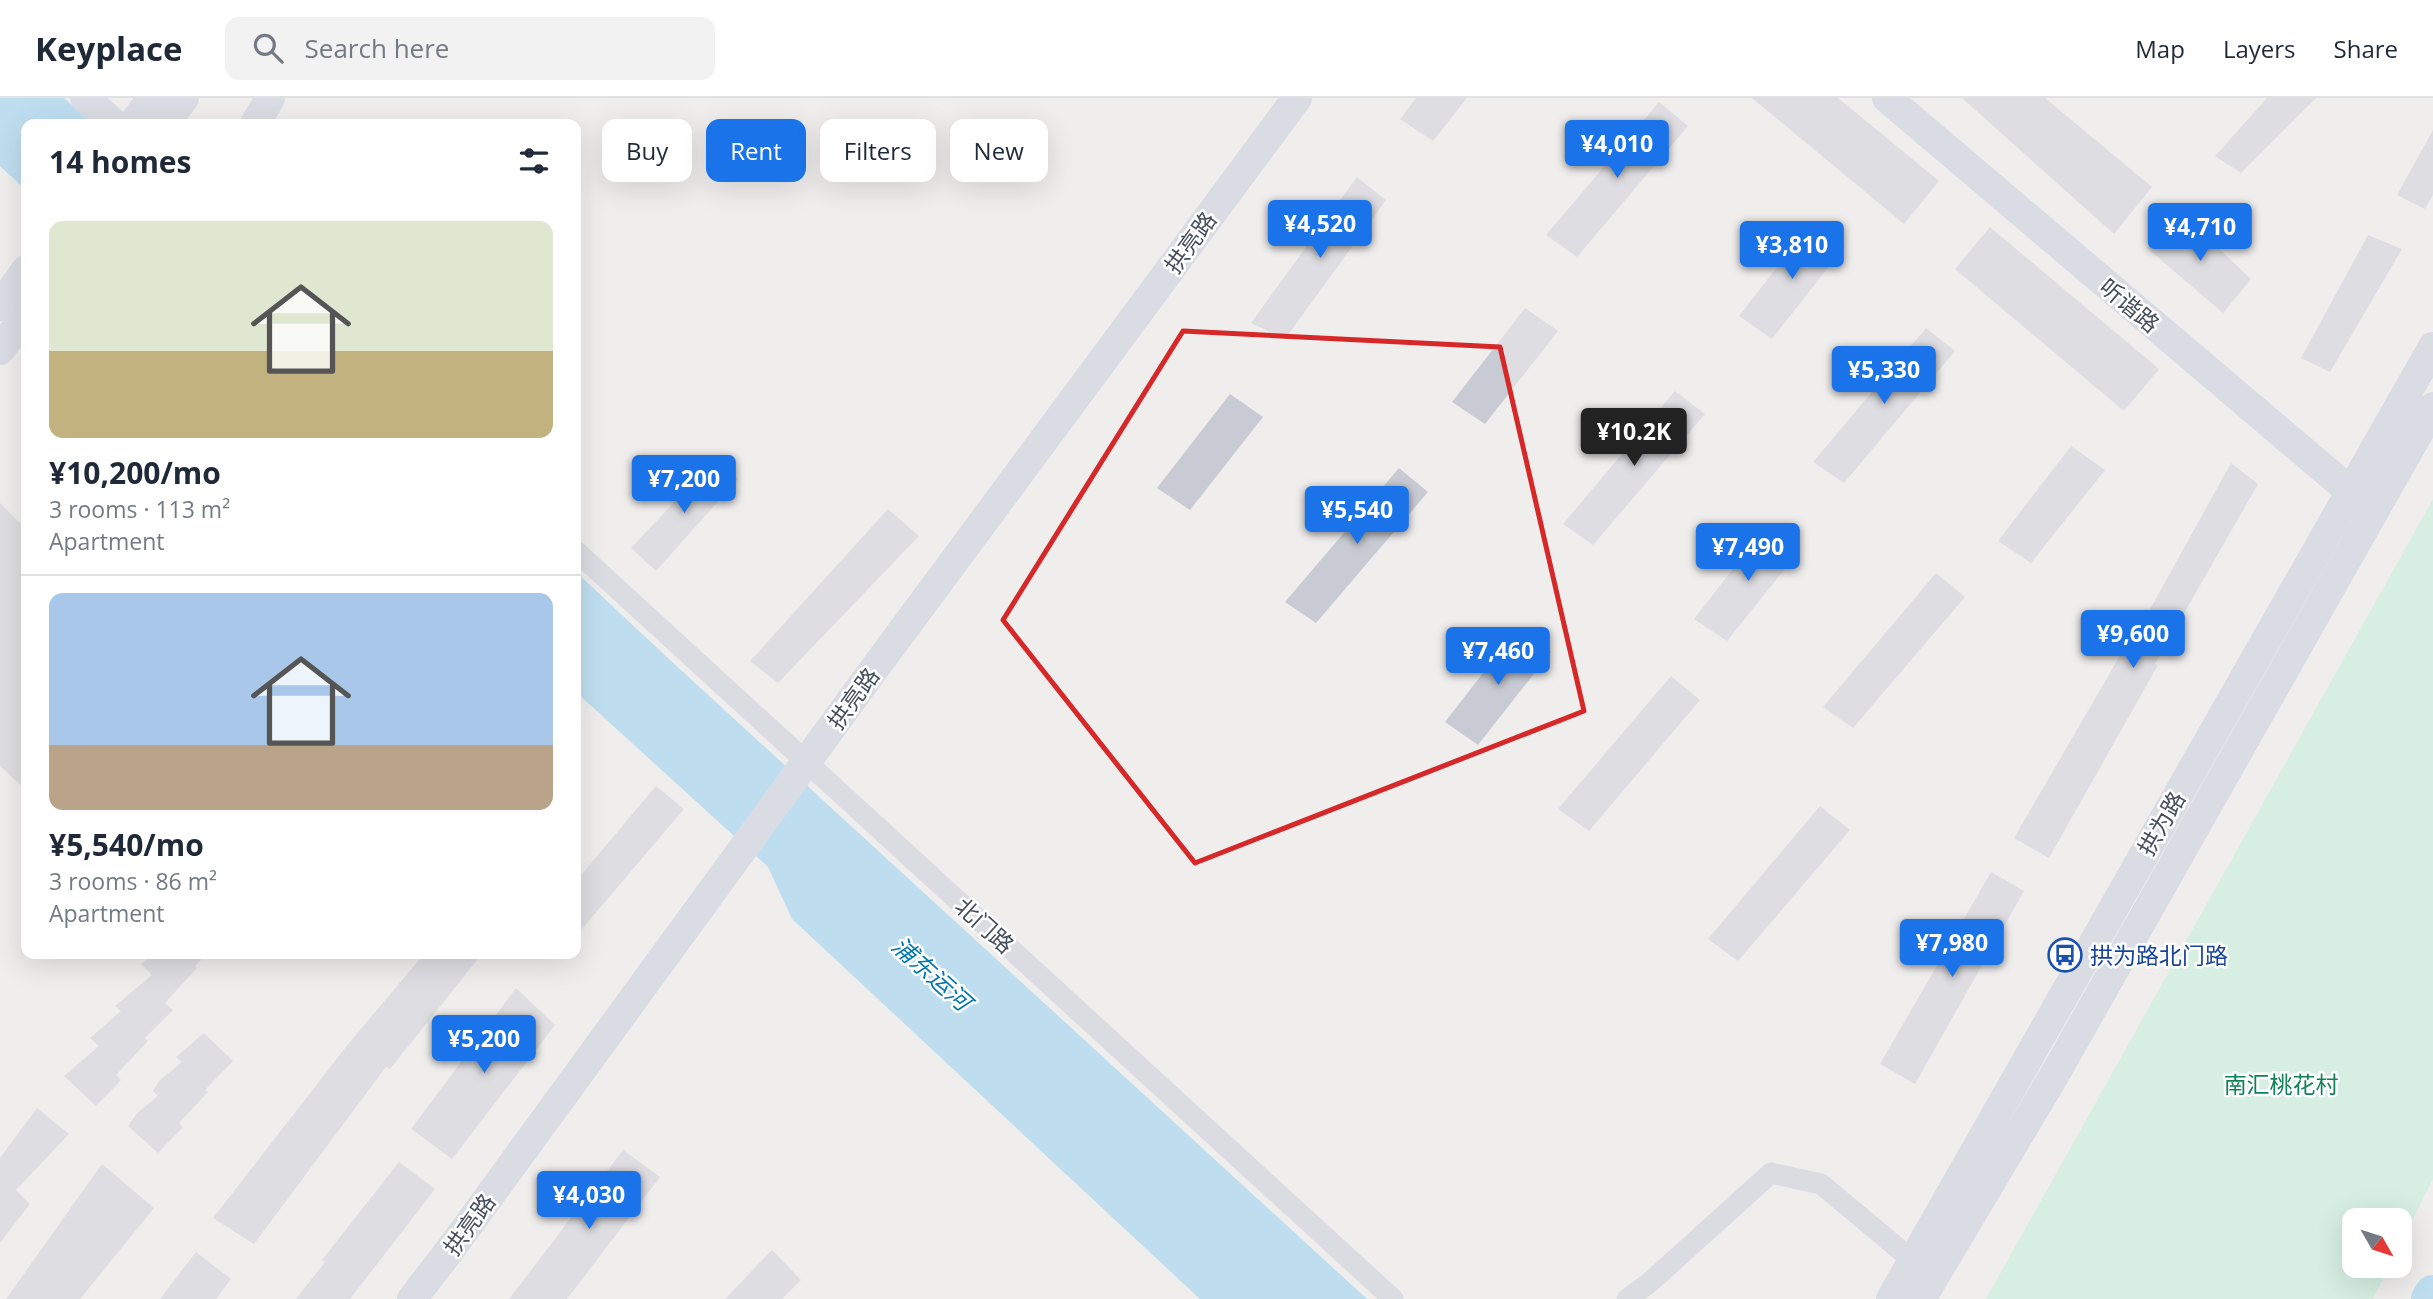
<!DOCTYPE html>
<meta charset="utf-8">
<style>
:root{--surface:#fff;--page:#f2f2f3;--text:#1f2937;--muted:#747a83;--line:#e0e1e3;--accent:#1a73e8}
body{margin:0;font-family:"Open Sans","Noto Sans SC",sans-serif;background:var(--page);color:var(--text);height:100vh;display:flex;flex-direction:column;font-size:26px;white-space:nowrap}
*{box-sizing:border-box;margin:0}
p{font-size:23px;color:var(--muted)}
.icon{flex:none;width:38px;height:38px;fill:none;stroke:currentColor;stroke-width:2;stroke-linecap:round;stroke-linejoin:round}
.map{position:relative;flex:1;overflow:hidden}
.panel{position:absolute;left:21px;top:21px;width:560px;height:840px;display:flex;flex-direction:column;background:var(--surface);border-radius:14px;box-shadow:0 7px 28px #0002}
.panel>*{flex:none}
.hud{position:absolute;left:602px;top:21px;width:665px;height:63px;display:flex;gap:14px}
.needle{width:46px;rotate:129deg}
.fabs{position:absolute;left:2342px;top:1110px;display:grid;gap:14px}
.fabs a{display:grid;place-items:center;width:70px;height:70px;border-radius:14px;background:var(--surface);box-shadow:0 7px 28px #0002;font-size:35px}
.price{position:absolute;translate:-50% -60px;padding:0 16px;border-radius:7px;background:var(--accent);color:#fff;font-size:23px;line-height:46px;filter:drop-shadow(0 2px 4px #0008)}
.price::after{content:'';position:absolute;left:50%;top:42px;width:21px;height:16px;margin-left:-10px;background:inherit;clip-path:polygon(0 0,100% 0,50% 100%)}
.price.current{background:#222;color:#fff}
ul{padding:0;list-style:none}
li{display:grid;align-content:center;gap:14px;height:371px;padding:0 28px}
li+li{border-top:2px solid var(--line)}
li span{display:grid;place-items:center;height:217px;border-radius:14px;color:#555}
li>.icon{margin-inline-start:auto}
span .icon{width:126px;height:126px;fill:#fffc;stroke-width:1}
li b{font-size:30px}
h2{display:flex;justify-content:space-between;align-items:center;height:84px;padding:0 28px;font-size:30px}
.pill{padding:0 24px;border-radius:14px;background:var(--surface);box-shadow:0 7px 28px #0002;font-size:24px;line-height:63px}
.pill.current{background:var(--accent);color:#fff}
header{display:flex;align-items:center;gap:42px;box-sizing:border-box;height:98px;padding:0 35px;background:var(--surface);border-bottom:2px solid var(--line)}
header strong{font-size:33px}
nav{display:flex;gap:38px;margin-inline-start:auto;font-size:24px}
.search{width:490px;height:63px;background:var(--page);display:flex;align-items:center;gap:18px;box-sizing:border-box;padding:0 24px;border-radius:14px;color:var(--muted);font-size:26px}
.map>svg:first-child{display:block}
.green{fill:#b7f2d4}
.water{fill:#81cdf2}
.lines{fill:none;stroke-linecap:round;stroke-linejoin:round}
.river{stroke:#81cdf2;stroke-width:38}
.building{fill:#c8cbd3}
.street{stroke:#bfc7d4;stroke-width:21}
.secondary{stroke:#bec7d8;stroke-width:30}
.marked{fill:none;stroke:#d62828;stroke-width:5;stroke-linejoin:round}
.labels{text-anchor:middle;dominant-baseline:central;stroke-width:5;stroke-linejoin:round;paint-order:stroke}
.street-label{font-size:23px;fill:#444e5c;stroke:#fff}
.transit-label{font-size:23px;fill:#164399;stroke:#fff;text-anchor:start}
.park-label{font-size:23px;fill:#108256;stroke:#fff}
.water-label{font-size:24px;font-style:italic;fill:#0278b1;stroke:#fff}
</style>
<header>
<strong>Keyplace</strong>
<div class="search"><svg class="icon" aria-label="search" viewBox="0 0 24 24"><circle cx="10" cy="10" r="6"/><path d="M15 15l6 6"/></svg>Search here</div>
<nav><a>Map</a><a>Layers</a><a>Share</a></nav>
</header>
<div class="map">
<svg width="2433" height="1201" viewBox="0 0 2433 1201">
<rect width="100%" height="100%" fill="#f0eded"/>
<polygon class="green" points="2433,401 2433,1081 2399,1148 2399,1122 2354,1122 2354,1167 2390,1167 2373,1201 1986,1201"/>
<g class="water">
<polygon points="0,0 64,0 93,26 26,26 26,92 0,68"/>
<polygon points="576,474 670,562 1367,1201 1200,1201 792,821 768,769 576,594"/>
</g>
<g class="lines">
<polyline class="river" points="2430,1201 2433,1196"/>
</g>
<g class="building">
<polygon points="1416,0 1467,0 1433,43 1400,21"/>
<polygon points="1752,0 1838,0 1939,83 1904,126"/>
<polygon points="1962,0 2045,0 2152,89 2114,136"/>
<polygon points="2267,0 2316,0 2241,75 2215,58"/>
<polygon points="1659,4 1688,28 1577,159 1546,137"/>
<polygon points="2433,32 2433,97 2425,111 2397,97"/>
<polygon points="1357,79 1386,102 1285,241 1251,225"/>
<polygon points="2180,114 2251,181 2223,215 2147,150"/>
<polygon points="1812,124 1845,148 1772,241 1739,218"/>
<polygon points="1990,129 2159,271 2124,313 1955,171"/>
<polygon points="2368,137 2402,151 2330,274 2301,260"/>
<polygon points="1525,210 1558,233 1485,326 1452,304"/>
<polygon points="1926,230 1955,253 1844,385 1813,364"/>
<polygon points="1675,293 1705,316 1593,447 1563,426"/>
<polygon points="1230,296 1263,319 1190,412 1157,390"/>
<polygon points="2071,348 2105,372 2031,465 1998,443"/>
<polygon points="716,360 738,381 656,473 631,450"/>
<polygon points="2231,365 2258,386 2155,566 2158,567 2049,760 2014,740 2125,549 2128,551"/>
<polygon points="1399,370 1428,394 1316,525 1285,504"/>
<polygon points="0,405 26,431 26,692 0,668"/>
<polygon points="888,411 919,438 778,585 750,563"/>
<polygon points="1767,427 1801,451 1727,543 1694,521"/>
<polygon points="1936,475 1965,499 1853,630 1823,609"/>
<polygon points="1518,530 1551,554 1478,647 1445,624"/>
<polygon points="1671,578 1700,602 1589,733 1558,711"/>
<polygon points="656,688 684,711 576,838 576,783"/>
<polygon points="1820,708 1850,732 1738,863 1708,841"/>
<polygon points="1991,774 2024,793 1915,986 1880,966"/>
<polygon points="153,856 207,856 195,868 197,870 165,905 173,912 145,940 148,943 116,977 121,982 96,1008 64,978 99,948 90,940 121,913 115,908 152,877 141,866"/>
<polygon points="424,856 482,856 390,971 386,969 254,1146 213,1120 349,945"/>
<polygon points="516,890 555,927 452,1061 411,1031"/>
<polygon points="204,935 233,963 205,992 208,994 179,1025 183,1029 158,1055 128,1028 137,1015 158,998 153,993 160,982 182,964 176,959"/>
<polygon points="37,1010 69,1036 16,1092 30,1106 0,1145 0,1060"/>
<polygon points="623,1052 660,1079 567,1201 509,1201"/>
<polygon points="399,1064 435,1091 350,1201 296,1201 325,1164 322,1162"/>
<polygon points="102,1066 154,1110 80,1201 6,1201"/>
<polygon points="772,1152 801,1182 782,1201 725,1201"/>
<polygon points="196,1154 231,1181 216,1201 160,1201"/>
</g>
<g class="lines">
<g class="street">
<polyline points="576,453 1393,1201"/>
<polyline points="1627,1201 1648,1186 1771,1075 1821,1086 1923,1171"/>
</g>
<g class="secondary">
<polyline points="85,0 114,26"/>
<polyline points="1887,0 2364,405"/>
<polyline points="133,26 152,0"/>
<polyline points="165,26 184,0"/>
<polyline points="255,26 270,0"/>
<polyline points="0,208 26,172"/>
<polyline points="0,252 26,217"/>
<polyline points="412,1201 450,1152 869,578 1297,0"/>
<polyline points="1891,1201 2433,249"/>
<polyline points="1921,1201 2055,976 2433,309"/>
</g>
</g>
<path d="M0 0H2433V1201H0ZM1183 233 1500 249 1584 613 1195 765 1003 522Z" fill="#f0eded" fill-opacity=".55" fill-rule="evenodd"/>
<path class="marked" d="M1183 233 1500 249 1584 613 1195 765 1003 522Z"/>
<defs>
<symbol id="bus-ring" viewBox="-11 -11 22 22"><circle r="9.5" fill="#fff" stroke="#1a4fb4" stroke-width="1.5"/><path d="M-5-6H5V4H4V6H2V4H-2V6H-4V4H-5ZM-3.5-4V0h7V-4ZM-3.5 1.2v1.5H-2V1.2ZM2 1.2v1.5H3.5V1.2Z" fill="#1a4fb4"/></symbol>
</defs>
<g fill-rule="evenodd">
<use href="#bus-ring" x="2046" y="838" width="38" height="38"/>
</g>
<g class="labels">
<g class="street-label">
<text transform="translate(1190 144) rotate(-54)">拱亮路</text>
<text transform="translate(2130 207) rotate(40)">听谐路</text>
<text transform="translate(853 600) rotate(-54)">拱亮路</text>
<text transform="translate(2161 725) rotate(-60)">拱为路</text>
<text transform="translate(985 827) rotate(42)">北门路</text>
<text transform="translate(469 1126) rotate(-54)">拱亮路</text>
</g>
<g class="transit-label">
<text x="2090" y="857">拱为路北门路</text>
</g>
<g class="park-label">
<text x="2281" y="986">南汇桃花村</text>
</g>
<g class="water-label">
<text transform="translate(932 875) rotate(42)">浦东运河</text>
</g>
</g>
</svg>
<div class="fabs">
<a><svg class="needle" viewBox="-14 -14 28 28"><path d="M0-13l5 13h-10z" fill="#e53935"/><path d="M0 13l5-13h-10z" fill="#747a83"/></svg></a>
</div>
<b class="price" style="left:1617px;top:82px">¥4,010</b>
<b class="price" style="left:1320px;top:162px">¥4,520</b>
<b class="price" style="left:2200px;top:165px">¥4,710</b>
<b class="price" style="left:1792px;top:183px">¥3,810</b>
<b class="price" style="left:1884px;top:308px">¥5,330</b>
<b class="price current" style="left:1634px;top:370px">¥10.2K</b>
<b class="price" style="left:684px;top:417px">¥7,200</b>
<b class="price" style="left:1357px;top:448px">¥5,540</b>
<b class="price" style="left:1748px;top:485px">¥7,490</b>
<b class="price" style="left:2133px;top:572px">¥9,600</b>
<b class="price" style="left:1498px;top:589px">¥7,460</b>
<b class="price" style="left:1952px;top:881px">¥7,980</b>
<b class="price" style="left:484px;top:977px">¥5,200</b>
<b class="price" style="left:589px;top:1133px">¥4,030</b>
<div class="hud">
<a class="pill">Buy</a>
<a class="pill current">Rent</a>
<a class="pill">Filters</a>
<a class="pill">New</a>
</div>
<section class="panel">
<h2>14 homes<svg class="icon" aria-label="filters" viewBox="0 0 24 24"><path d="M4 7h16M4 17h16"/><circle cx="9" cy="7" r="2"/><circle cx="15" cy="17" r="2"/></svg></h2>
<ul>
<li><span style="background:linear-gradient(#dfe7d0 60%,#c2b280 0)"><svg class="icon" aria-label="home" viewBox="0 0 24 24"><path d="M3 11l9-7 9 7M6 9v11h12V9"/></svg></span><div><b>¥10,200/mo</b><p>3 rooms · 113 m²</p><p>Apartment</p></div></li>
<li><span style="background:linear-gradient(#a9c7e8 70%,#b9a48a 0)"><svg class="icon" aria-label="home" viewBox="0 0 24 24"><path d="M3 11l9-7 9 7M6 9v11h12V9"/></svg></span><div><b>¥5,540/mo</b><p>3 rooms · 86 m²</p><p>Apartment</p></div></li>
</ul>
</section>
</div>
